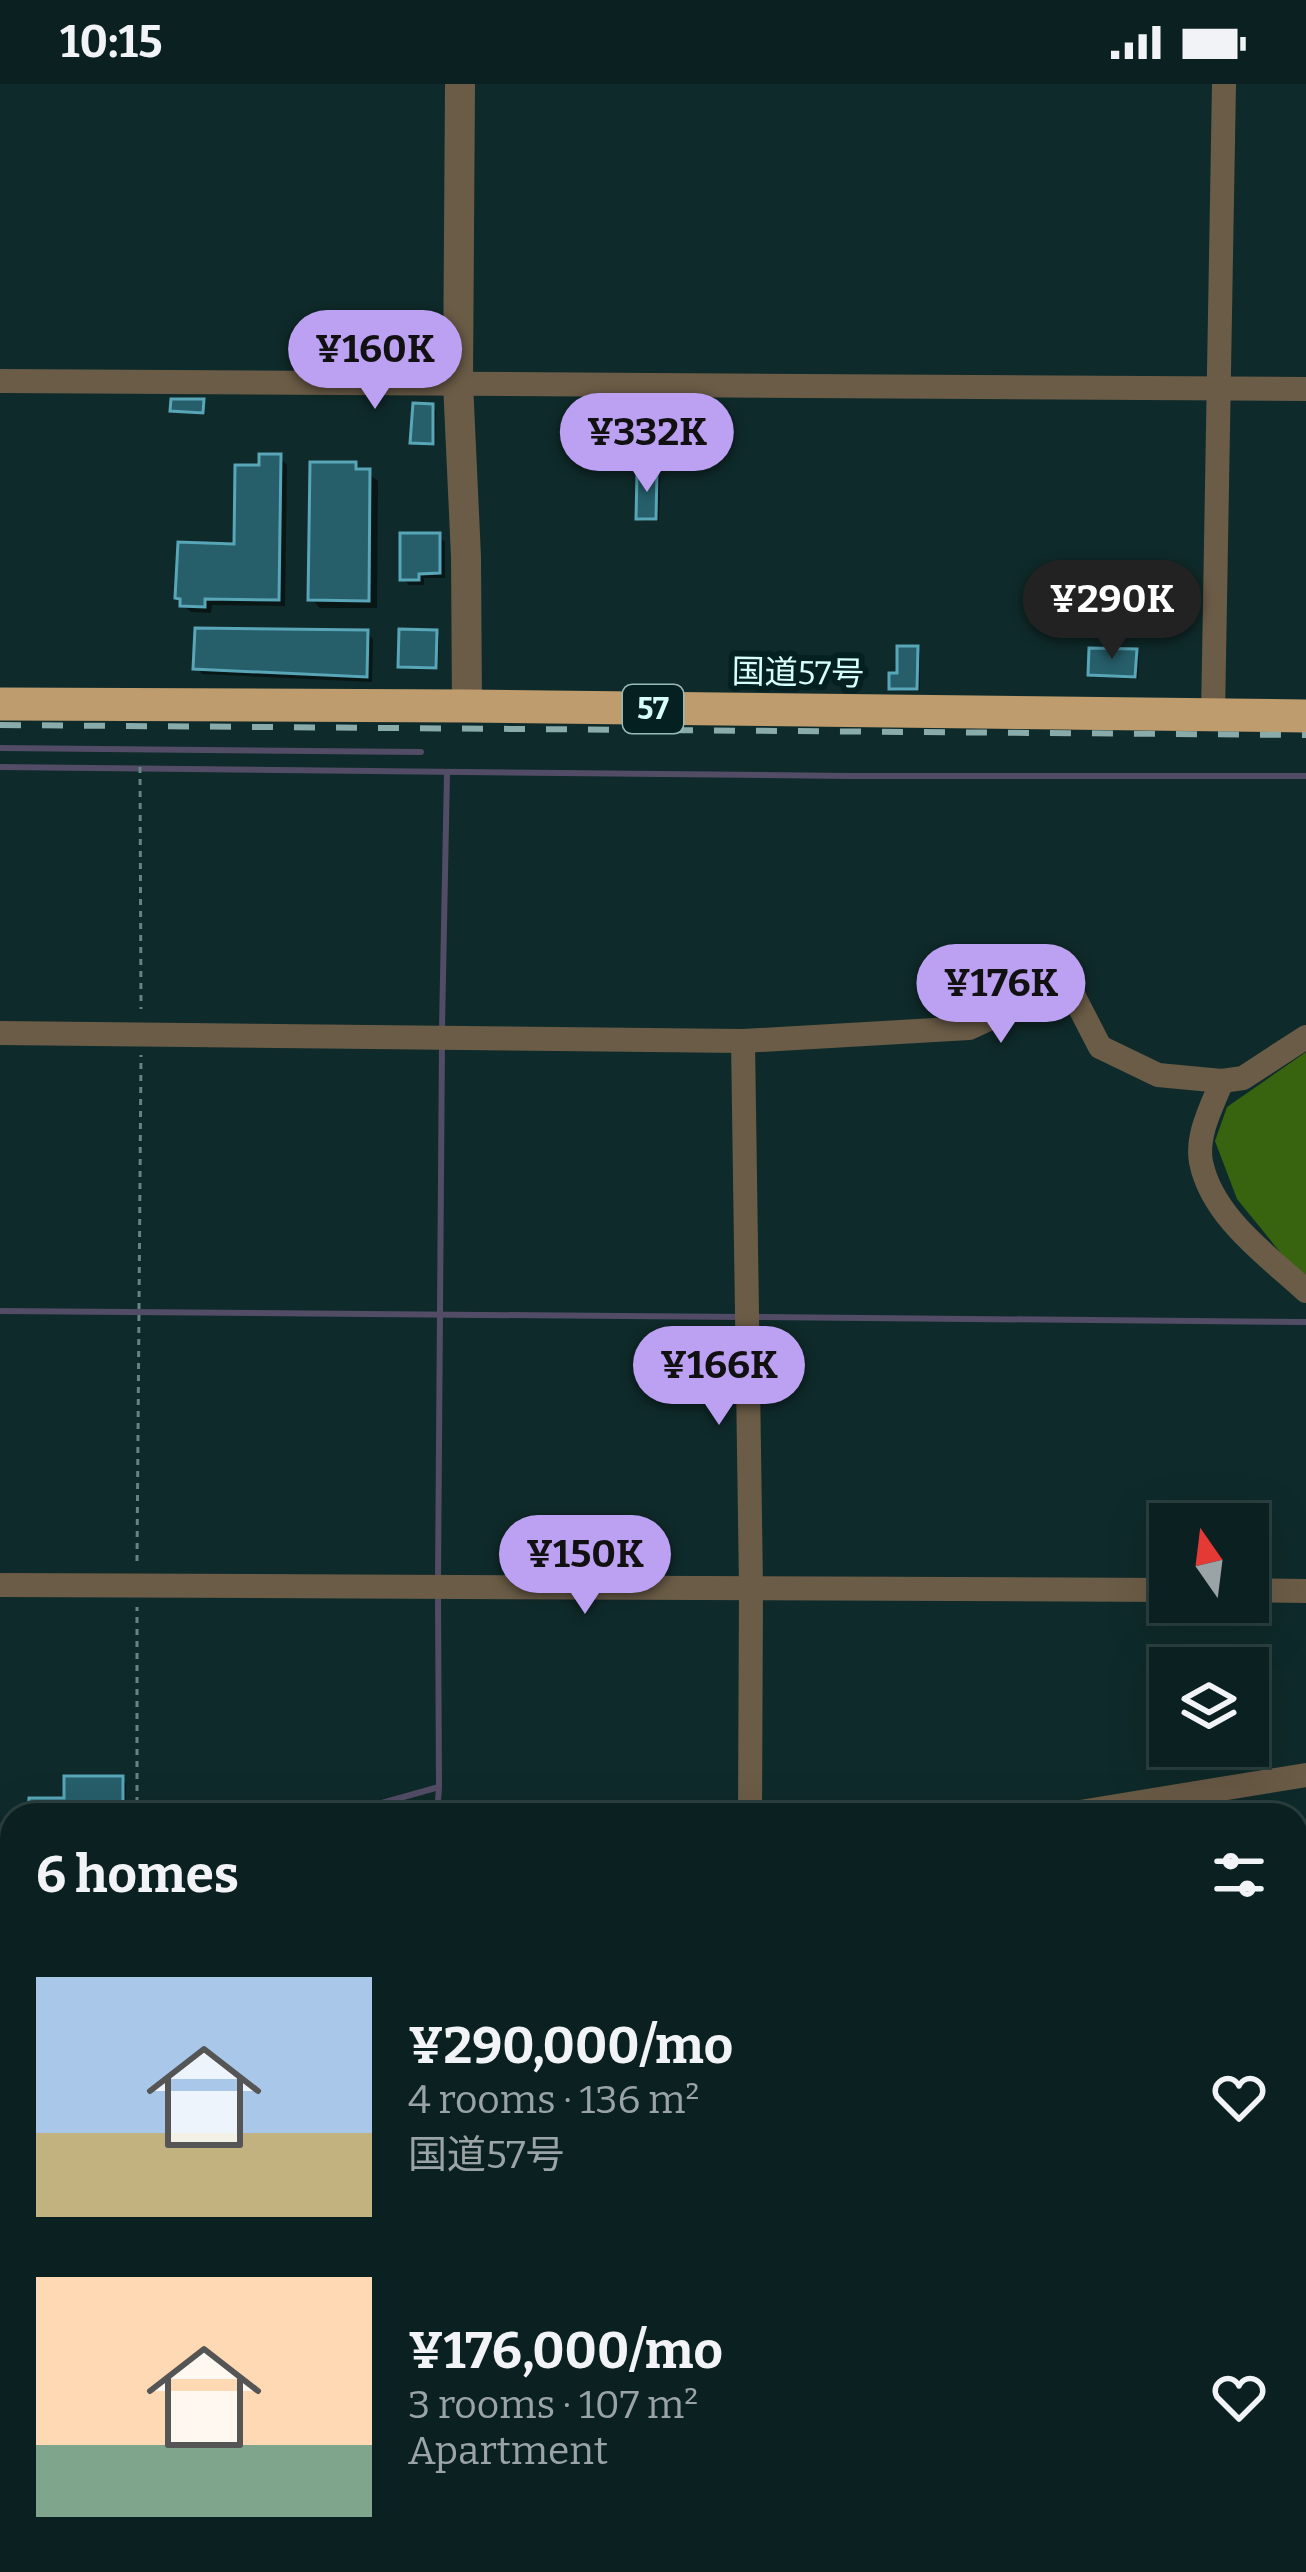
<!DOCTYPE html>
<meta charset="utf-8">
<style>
:root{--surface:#0b2020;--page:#192d2d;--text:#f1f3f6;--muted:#9aa3a5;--line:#2b3e3e;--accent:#bca0f2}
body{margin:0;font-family:Bitter,"Noto Sans JP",serif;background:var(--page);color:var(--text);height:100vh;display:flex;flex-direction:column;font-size:45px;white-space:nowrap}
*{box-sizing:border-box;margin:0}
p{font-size:39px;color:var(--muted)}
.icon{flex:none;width:66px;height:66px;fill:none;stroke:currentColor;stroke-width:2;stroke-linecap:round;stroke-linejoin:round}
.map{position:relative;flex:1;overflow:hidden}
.sheet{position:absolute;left:0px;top:1719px;width:1308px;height:771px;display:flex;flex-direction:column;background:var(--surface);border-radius:36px 36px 0 0;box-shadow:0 12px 48px #0002,0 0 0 3px var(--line)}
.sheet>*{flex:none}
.needle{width:78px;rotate:346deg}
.tools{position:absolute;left:1149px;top:1419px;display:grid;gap:24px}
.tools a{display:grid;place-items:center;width:120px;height:120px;border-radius:0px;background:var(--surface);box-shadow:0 12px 48px #0002,0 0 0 3px var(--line);font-size:60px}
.price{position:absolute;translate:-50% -102px;padding:0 27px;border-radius:42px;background:var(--accent);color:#111;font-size:39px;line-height:78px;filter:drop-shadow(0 3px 6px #0008)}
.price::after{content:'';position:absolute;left:50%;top:72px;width:36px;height:27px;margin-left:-18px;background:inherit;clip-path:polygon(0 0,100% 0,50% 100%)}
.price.selected{background:#222;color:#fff}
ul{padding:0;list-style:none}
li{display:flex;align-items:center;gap:36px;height:300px;padding:0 36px}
li span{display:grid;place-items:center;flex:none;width:336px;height:240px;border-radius:0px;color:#555}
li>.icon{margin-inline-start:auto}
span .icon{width:144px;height:144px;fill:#fffc;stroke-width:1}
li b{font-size:51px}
h2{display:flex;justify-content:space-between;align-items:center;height:144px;padding:0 36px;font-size:51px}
.status{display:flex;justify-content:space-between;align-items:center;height:84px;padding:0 60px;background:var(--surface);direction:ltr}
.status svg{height:33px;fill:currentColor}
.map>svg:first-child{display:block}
.forest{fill:#386410}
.shadow{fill:#0007}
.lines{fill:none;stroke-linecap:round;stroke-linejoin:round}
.stream{stroke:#524c66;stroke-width:6}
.building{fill:#265e6a;stroke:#58a6b8;stroke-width:3}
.path{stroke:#648584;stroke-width:3;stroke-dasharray:6 6;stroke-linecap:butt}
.minor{stroke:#6b5c47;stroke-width:24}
.tertiary{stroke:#6b5c47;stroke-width:30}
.trunk{stroke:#bf9c6d;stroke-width:33}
.rail{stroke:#89acab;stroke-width:6;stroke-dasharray:21 21;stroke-linecap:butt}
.labels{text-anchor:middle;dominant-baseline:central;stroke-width:12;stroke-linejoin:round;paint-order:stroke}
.shield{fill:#052020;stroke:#97bbbb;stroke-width:3}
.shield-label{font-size:30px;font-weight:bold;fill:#d6fefd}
.street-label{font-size:33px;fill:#d6fefd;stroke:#052020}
</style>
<div class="status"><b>10:15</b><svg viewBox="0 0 49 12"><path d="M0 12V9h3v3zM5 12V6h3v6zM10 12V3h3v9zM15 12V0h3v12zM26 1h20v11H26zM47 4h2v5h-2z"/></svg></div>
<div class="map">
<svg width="1306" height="2488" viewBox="0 0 1306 2488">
<rect width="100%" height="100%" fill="#0f2a2a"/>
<g class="forest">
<polygon points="1306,968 1306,1200 1237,1115 1215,1057 1227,1023"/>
<polygon points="1296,2232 1306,2235 1306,2488 1283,2488 1247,2478 1296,2478"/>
<polygon points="130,2478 574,2478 544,2488 107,2488"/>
</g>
<g class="shadow">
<polygon points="203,318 206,331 173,326"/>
<polygon points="432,323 436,327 435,362 417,361 413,358"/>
<polygon points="631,339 634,343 633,377 620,377 617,368 593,364"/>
<polygon points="279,373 287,381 285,522 212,521 211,529 191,528 183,521 237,464 262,384"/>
<polygon points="355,381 378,397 377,524 320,524 311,515"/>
<polygon points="656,390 660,394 659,437 642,437 639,434"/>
<polygon points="438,452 445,458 445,494 424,494 424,501 409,501 403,494"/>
<polygon points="367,549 373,555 372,598 203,590 196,584"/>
<polygon points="435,549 439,553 438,586 405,585 401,581"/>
<polygon points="917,565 920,569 920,607 895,607 892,603"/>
<polygon points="1135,568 1139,572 1138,595 1094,593 1091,590"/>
<polygon points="122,1695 126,1700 125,1731 35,1731 31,1727"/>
<polygon points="0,1807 12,1807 12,1838 11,1825 0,1825"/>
<polygon points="7,1855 12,1855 12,1909 9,1878"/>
<polygon points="12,2184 12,2203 0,2204 0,2185"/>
<polygon points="0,2268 6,2272 5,2291 0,2293"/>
</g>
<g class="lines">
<g class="stream">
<polyline points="0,664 421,668"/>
<polyline points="0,683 850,692 1306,692"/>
<polyline points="442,944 447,689"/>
<polyline points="0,1227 740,1233"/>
<polyline points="754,1233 1306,1238"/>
<polyline points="438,1496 442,957"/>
<polyline points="339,1731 439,1703 438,1509"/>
<polyline points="437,1731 439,1703"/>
</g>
</g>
<g class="building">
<polygon points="171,315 204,315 203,329 170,327"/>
<polygon points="413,319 433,320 433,360 410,359"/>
<polygon points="590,336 632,337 631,375 614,374 614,366 590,366"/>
<polygon points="259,370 281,370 279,516 205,515 205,523 180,522 180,515 175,514 178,458 234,460 235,381 259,381"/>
<polygon points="310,378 356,378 356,385 370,385 369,517 308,516"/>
<polygon points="637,387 657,387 656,435 636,435"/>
<polygon points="400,449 440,449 440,489 419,490 419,496 400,496"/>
<polygon points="195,544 368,546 367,593 193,585"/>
<polygon points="399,545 437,546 436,584 398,583"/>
<polygon points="897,562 918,562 917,605 889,605 889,589 897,589"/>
<polygon points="1089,564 1137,565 1135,593 1088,591"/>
<polygon points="64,1692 123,1692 123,1731 28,1729 29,1714 64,1714"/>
</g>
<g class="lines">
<g class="path">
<polyline points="140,683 141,925"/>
<polyline points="137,1477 141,971"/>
<polyline points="137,1731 137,1523"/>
</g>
<g class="minor">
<polyline points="0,297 1306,305"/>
<polyline points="1213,632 1224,0"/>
<polyline points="0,949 743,957 969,944 1067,899 1100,963 1158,991 1222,997 1243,994 1306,953"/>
<polyline points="743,957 751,1503 750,1731"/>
<path d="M1222 997C1212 1022 1196 1051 1201 1078 1212 1133 1268 1172 1306 1207"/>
<polyline points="0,1501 1170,1506"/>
<polyline points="1248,1506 1306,1507"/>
<polyline points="1062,1731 1306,1691"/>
<polyline points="0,1959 12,1952"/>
<polyline points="0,2140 12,2138"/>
<polyline points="0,2304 12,2303"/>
</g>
<polyline class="tertiary" points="460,0 458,298 466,473 467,622"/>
<polyline class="trunk" points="0,620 467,622 1306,632"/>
<polyline class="rail" points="0,641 1306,651"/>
</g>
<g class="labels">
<rect class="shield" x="623" y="601" width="60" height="48" rx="9"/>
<g class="shield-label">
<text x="653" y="625">57</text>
</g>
<g class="street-label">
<text transform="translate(798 589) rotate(1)">国道57号</text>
</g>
</g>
</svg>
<div class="tools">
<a><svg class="needle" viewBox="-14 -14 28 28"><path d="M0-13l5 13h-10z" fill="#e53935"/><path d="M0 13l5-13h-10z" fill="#9aa3a5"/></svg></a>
<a><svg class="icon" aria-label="layers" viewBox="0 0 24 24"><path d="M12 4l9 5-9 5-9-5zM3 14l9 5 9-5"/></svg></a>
</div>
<b class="price" style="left:375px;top:328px">¥160K</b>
<b class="price" style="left:647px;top:411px">¥332K</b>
<b class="price selected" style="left:1112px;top:578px">¥290K</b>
<b class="price" style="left:1001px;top:962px">¥176K</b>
<b class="price" style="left:719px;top:1344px">¥166K</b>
<b class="price" style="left:585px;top:1533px">¥150K</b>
<section class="sheet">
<h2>6 homes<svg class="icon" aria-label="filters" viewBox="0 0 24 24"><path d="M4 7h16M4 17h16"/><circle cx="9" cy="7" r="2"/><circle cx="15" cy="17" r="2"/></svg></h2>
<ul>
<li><span style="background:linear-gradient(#a9c7e8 65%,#c2b280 0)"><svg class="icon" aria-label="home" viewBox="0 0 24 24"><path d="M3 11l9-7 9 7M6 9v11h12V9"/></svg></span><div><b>¥290,000/mo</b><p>4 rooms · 136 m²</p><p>国道57号</p></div><svg class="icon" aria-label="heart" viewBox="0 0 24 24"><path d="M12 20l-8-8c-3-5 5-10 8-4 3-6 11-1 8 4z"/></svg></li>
<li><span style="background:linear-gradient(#ffd9b3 70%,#7fa58c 0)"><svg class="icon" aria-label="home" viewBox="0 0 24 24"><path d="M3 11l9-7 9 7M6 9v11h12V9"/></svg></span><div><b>¥176,000/mo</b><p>3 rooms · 107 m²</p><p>Apartment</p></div><svg class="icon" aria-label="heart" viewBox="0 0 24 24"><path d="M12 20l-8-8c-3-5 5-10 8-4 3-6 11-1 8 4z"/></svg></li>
</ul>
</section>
</div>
